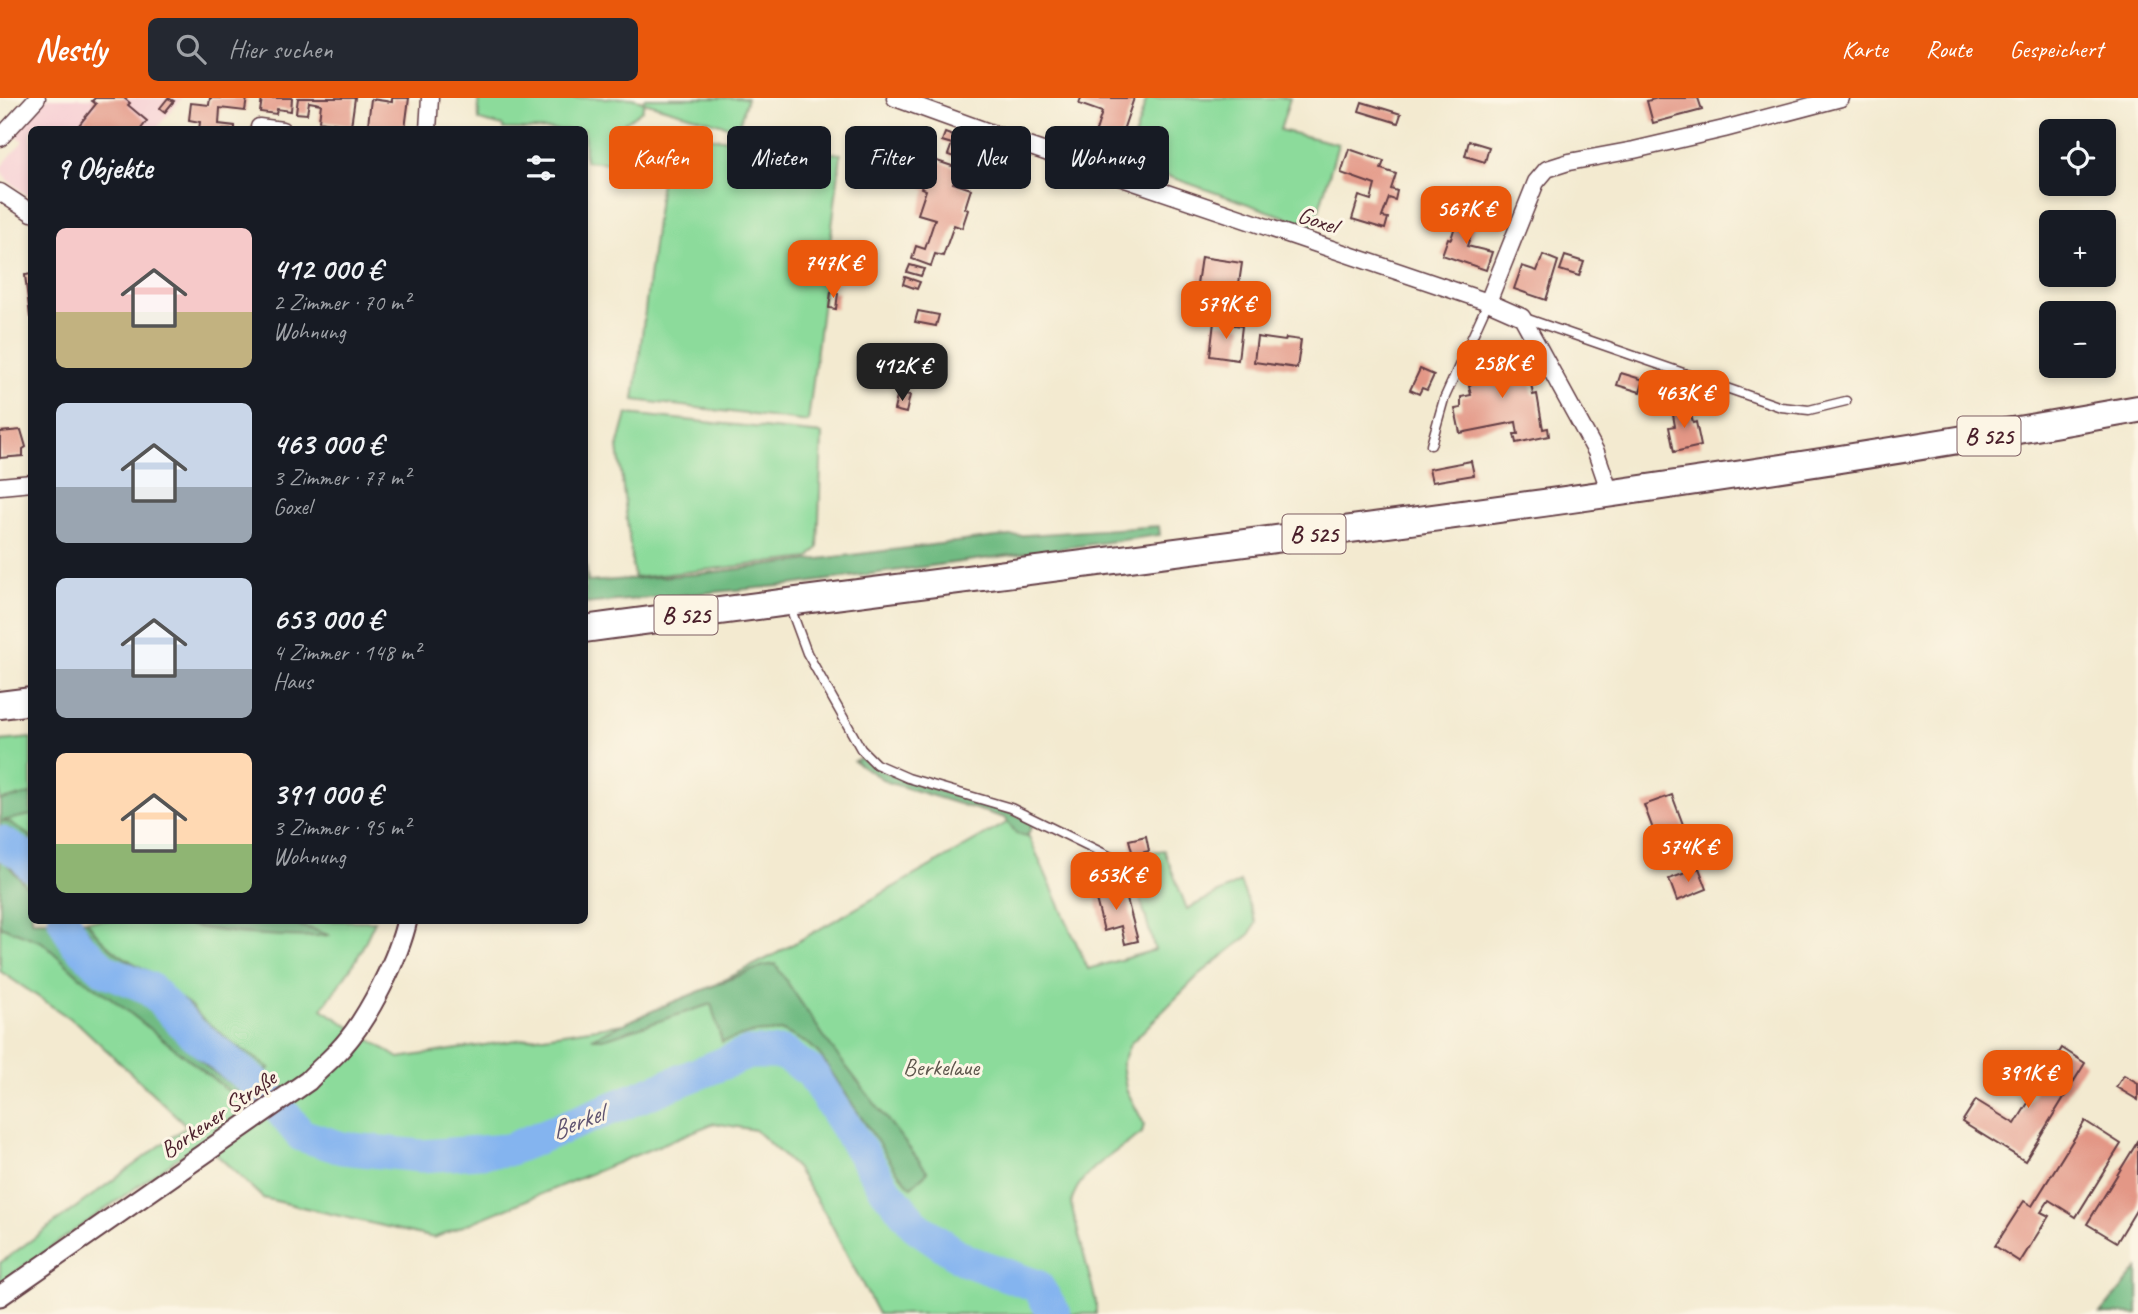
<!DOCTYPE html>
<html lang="de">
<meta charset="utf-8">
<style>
:root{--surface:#171b24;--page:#242831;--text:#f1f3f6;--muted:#9ea1a6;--accent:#ea580c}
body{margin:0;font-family:Caveat,sans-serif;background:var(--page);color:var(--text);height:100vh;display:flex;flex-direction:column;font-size:26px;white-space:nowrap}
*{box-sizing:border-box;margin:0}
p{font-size:23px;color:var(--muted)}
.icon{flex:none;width:38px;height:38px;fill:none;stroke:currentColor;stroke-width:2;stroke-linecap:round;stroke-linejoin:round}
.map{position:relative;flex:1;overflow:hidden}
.side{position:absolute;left:28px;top:28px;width:560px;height:798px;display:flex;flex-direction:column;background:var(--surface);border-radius:10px;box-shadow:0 4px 10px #0003}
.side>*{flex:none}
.top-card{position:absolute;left:609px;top:28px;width:665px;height:63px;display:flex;gap:14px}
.controls{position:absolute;left:2039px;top:21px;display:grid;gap:14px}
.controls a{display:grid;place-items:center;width:77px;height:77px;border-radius:10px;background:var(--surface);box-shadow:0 4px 10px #0003;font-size:35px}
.price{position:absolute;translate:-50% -60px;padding:0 16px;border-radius:14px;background:var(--accent);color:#fff;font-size:23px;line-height:46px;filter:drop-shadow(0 2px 4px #0008)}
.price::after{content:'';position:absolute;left:50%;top:42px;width:21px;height:16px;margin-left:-10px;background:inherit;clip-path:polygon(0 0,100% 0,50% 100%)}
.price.current{background:#222;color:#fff}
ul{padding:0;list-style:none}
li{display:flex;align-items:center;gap:21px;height:175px;padding:0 28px}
li span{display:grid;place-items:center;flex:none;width:196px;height:140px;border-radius:10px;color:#555}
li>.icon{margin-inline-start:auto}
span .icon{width:84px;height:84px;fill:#fffc;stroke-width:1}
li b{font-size:30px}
h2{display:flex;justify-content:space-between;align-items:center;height:84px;padding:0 28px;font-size:30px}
.pill{padding:0 24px;border-radius:10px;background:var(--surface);box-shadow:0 4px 10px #0003;font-size:24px;line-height:63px}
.pill.current{background:var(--accent);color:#fff}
header{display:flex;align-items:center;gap:42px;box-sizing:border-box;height:98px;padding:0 35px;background:var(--accent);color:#fff}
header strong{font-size:33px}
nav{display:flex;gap:38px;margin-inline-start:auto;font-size:24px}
.search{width:490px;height:63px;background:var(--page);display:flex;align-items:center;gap:18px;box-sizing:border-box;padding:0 24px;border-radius:10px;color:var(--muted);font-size:26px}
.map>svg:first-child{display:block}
.built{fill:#f7cfd4}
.green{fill:#8cdb9b;stroke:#6b7d63;stroke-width:2}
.forest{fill:#71bb83;stroke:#5e6d57;stroke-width:2}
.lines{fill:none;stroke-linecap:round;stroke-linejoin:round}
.river{stroke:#84b4ef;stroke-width:33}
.building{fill:#e39786}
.service-casing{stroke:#633d44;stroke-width:11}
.minor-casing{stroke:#633d44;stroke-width:19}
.tertiary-casing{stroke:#633d44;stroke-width:23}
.primary-casing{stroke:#633d44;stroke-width:30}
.service{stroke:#fff;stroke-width:8}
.minor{stroke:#fff;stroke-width:16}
.tertiary{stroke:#fff;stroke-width:19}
.primary{stroke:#fff;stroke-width:26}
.labels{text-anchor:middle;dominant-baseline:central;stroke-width:6;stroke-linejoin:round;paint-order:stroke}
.shield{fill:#fcf5e5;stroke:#7f5f63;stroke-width:2}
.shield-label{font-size:23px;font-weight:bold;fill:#4a1f2b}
.street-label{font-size:24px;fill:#4a1f2b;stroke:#fcf5e5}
.park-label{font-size:24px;fill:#5e574d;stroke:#fcf5e5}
.water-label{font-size:26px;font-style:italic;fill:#5e5370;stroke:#fcf5e5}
</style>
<header>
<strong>Nestly</strong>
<div class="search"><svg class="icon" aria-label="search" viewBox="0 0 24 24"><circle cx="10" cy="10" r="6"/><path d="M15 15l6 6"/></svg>Hier suchen</div>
<nav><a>Karte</a><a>Route</a><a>Gespeichert</a></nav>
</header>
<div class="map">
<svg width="2138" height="1216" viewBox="0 0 2138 1216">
<rect width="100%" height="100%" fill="#fcf5e5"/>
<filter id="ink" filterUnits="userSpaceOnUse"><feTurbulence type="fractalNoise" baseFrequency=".0143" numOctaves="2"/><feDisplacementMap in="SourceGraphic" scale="14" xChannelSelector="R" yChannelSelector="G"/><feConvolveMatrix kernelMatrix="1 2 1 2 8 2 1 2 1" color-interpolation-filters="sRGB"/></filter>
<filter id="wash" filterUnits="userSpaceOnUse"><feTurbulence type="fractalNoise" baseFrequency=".00686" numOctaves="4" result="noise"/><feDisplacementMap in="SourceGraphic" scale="28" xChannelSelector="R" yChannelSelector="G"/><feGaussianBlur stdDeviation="1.57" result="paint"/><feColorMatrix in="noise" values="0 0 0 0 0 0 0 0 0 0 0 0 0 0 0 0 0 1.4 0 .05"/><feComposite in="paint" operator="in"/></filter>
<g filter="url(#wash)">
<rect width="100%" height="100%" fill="#f3ead0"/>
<polygon class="built" points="47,0 182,0 156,31 32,32 31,101 6,81 0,70 23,43 16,37"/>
<g class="green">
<polygon points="478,0 631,0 643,3 645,0 747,0 738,31 644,4 642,12 613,33 611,65 585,63 584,32 503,31 503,28 479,22"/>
<polygon points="1147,0 1290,0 1280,32 1338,46 1314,129 1130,65 1132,46"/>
<polygon points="667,34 841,56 808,324 634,302"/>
<polygon points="627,316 822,336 818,450 809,460 634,480 618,349"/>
<path d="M31 640 32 822 375 823 357 861 322 911 399 960 643 923 770 859 1017 719 1025 730 1088 871 1155 852 1128 758 1164 752 1187 811 1240 784 1256 825 1249 837 1199 877 1130 946 1122 966 1126 991 1144 1026 1142 1035C1118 1053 1076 1075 1071 1106L1096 1204V1216H878L828 1120 796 1070 755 1032 714 1025 434 1140 263 1100 202 1043 0 1185V1165L187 1028 81 928 0 873V643Z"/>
</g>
<g class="forest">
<polygon points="1159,428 1160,437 790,487 585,506 585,459 588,484 699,476 996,439"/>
<path d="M860 660C884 677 913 685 941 693 973 703 1004 712 1034 724L1027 738 1017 736 1005 720 887 684 854 663Z"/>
<polygon points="31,696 31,717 2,723 11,725 31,739 31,748 9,731 0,729 0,702"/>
<polygon points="0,758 31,793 32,822 51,823 69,857 94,882 108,889 143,897 170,923 189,951 210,971 238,991 231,995 111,900 79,878 42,844 0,828"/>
<path d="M81 823H87C104 850 128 863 156 877 164 881 169 891 176 897 183 903 192 906 196 915L232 945 270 970 264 974 193 919 190 912 174 901 157 883 108 856 98 847Z"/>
<path d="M178 823C229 822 280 816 328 837 299 841 203 835 178 823Z"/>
<polygon points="775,866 831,949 928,1074 911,1089 896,1072 820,957 810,947 783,933 752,935 722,944 711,906 607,940 592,940 668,906 763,868"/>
<polygon points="2138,1171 2138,1216 2100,1216"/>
</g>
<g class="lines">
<g class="river">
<polyline points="0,744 23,757 32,768"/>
<polyline points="64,822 76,845 105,872 149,890 190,933 263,991 301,1037 342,1050 421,1058 508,1052 749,955 783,955 811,974 886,1092 917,1129 965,1162 1037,1188 1055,1216"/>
</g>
</g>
<g id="blocks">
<g class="building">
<polygon points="95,0 124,0 130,5 128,7 147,23 140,32 75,32 96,6 92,3"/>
<polygon points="168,0 174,3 165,14 160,10"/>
<polygon points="210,0 247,0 245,13 220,10 219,26 235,28 235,32 199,32 200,24 189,22 191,5 209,7"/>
<polygon points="262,0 292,0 291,13 277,11 276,16 260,14"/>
<polygon points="298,0 355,0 351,28 319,23 321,6 309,4 307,16 296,15"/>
<polygon points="392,0 409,0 405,31 368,27 371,1 392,4"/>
<polygon points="1081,0 1134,0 1119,44 1095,36 1102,14 1079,6"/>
<polygon points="1658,0 1698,0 1702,12 1653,25 1647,3"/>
<polygon points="1362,4 1401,16 1398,25 1359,13"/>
<polygon points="945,35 964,42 962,50 970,52 966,63 948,57 952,46 942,43"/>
<polygon points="908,36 932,44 929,52 905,44"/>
<polygon points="1469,43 1489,49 1485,64 1465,58"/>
<polygon points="1349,51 1384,63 1381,71 1396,76 1391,91 1397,93 1395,102 1389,100 1382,119 1388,120 1385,131 1352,121 1359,98 1371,102 1375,87 1341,75"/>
<polygon points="931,61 958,70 953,85 971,91 965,110 968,112 962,130 954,127 943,158 935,156 931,168 912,161 916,148 925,151 935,121 918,116 926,92 921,90"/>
<polygon points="1458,119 1475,125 1467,148 1492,154 1486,172 1442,157 1448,140 1451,141"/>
<polygon points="1543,157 1558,163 1546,202 1514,191 1522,168 1537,173"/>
<polygon points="1565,158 1584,164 1579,178 1560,172"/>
<polygon points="1201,159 1242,165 1237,199 1196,193"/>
<polygon points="910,167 924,171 921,178 907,174"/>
<polygon points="32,176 32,219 30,219 25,177"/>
<polygon points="905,179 920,184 917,191 903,186"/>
<polygon points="831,194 838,195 836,211 829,210"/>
<polygon points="918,213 939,217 936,228 915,224"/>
<polygon points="1214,224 1242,228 1238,262 1210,258"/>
<polygon points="1257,239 1285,243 1286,240 1301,242 1297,270 1254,264"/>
<polygon points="1511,253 1515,275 1529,273 1533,297 1537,296 1543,331 1548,330 1549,338 1516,345 1514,336 1518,336 1516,324 1460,335 1455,311 1461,310 1461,299 1471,297 1469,288 1478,279 1487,257"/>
<polygon points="1420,271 1434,277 1427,292 1422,290 1419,296 1410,292"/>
<polygon points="1621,275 1644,282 1640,294 1617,287"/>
<polygon points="898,295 910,297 906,315 894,312"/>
<polygon points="1689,307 1693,325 1696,324 1701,348 1674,354 1669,329 1675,328 1672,311"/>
<polygon points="21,332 26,349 23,351 23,358 0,360 0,334"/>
<polygon points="1471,363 1474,377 1432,384 1429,371"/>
<polygon points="1672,697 1688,740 1660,750 1644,707"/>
<polygon points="1146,738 1149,753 1133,757 1129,742"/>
<polygon points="1699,770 1707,791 1677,803 1669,781"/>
<polygon points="1123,786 1138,843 1125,846 1121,828 1104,833 1094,793"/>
<polygon points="2062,950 2085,965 2025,1063 1962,1024 1976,1002 2015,1026"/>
<polygon points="2124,977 2138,985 2138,1002 2116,989"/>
<polygon points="2085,1023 2121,1046 2076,1119 2049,1102 2041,1114 2049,1118 2020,1164 1995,1148 2024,1103 2032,1108"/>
<polygon points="2138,1043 2138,1109 2117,1144 2087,1126"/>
</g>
</g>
</g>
<g filter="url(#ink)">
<use href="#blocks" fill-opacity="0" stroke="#633d44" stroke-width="2"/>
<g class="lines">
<defs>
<g id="service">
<polyline points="1525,220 1781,309 1809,312 1846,303"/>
<polyline points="1431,347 1444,301 1488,204"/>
<polyline points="790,509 807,555 861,651 876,666 908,680 1011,710 1113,760"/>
</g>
<g id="minor">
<polyline points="895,0 1022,46 1488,204 1536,84 1547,71 1569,64 1634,52 1724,31 1841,0"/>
<polyline points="259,29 282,32"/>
<polyline points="428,32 430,0"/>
<polyline points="0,40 37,0"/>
<polyline points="0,94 32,115"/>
<polyline points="1488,204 1522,219 1596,354 1610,395"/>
<polyline points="0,388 32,385"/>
</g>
<path id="tertiary" d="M0 1198 308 983C319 971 332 961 343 948 368 920 399 859 407 822"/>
<g id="primary">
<path d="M584 531C1103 461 1623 404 2138 311"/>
<polyline points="0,607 32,603"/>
</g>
</defs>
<use href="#service" class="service-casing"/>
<use href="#minor" class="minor-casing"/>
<use href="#tertiary" class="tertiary-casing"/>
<use href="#primary" class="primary-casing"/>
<use href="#service" class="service"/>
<use href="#minor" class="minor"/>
<use href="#tertiary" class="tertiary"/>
<use href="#primary" class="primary"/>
</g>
</g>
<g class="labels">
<g class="shield">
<rect x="1957.5" y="318.5" width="63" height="39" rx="5"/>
<rect x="1282.5" y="416.5" width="63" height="39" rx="5"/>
<rect x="654.5" y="497.5" width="63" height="39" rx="5"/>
</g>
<g class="shield-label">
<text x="1989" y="338">B 525</text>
<text x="1314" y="436">B 525</text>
<text x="686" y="517">B 525</text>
</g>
<g class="street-label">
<text transform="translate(1318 122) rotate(19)">Goxel</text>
<text transform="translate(218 1016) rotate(-35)">Borkener Straße</text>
</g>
<g class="park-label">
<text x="941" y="969">Berkelaue</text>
</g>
<g class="water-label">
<text transform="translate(577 1024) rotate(-22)">Berkel</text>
</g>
</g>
</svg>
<div class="controls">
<a><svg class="icon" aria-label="locate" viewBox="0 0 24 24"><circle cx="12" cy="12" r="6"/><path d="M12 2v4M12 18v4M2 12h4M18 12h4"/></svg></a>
<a>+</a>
<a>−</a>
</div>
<b class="price" style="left:1466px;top:148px">567K €</b>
<b class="price" style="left:833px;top:202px">747K €</b>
<b class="price" style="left:1226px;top:243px">579K €</b>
<b class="price" style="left:1502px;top:302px">258K €</b>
<b class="price current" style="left:902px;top:305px">412K €</b>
<b class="price" style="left:1684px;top:332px">463K €</b>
<b class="price" style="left:1688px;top:786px">574K €</b>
<b class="price" style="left:1116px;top:814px">653K €</b>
<b class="price" style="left:2028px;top:1012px">391K €</b>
<div class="top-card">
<a class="pill current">Kaufen</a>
<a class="pill">Mieten</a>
<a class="pill">Filter</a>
<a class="pill">Neu</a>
<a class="pill">Wohnung</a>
</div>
<section class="side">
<h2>9 Objekte<svg class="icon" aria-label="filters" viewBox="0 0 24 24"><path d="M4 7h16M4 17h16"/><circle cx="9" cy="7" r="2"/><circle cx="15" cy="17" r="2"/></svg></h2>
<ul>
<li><span style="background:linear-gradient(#f6c9c9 60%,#c2b280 0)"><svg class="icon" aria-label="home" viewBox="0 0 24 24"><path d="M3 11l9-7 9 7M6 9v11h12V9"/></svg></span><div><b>412 000 €</b><p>2 Zimmer · 70 m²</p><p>Wohnung</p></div></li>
<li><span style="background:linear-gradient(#c9d6e8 60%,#9aa5b1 0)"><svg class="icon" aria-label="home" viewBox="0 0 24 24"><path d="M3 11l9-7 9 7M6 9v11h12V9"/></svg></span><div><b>463 000 €</b><p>3 Zimmer · 77 m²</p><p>Goxel</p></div></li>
<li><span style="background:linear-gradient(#c9d6e8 65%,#9aa5b1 0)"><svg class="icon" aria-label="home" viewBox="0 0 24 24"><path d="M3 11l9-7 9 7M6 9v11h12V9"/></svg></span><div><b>653 000 €</b><p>4 Zimmer · 148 m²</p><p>Haus</p></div></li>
<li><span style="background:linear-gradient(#ffd9b3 65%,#8fb573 0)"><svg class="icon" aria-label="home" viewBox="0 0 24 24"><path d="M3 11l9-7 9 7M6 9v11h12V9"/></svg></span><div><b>391 000 €</b><p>3 Zimmer · 95 m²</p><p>Wohnung</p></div></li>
</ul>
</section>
</div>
